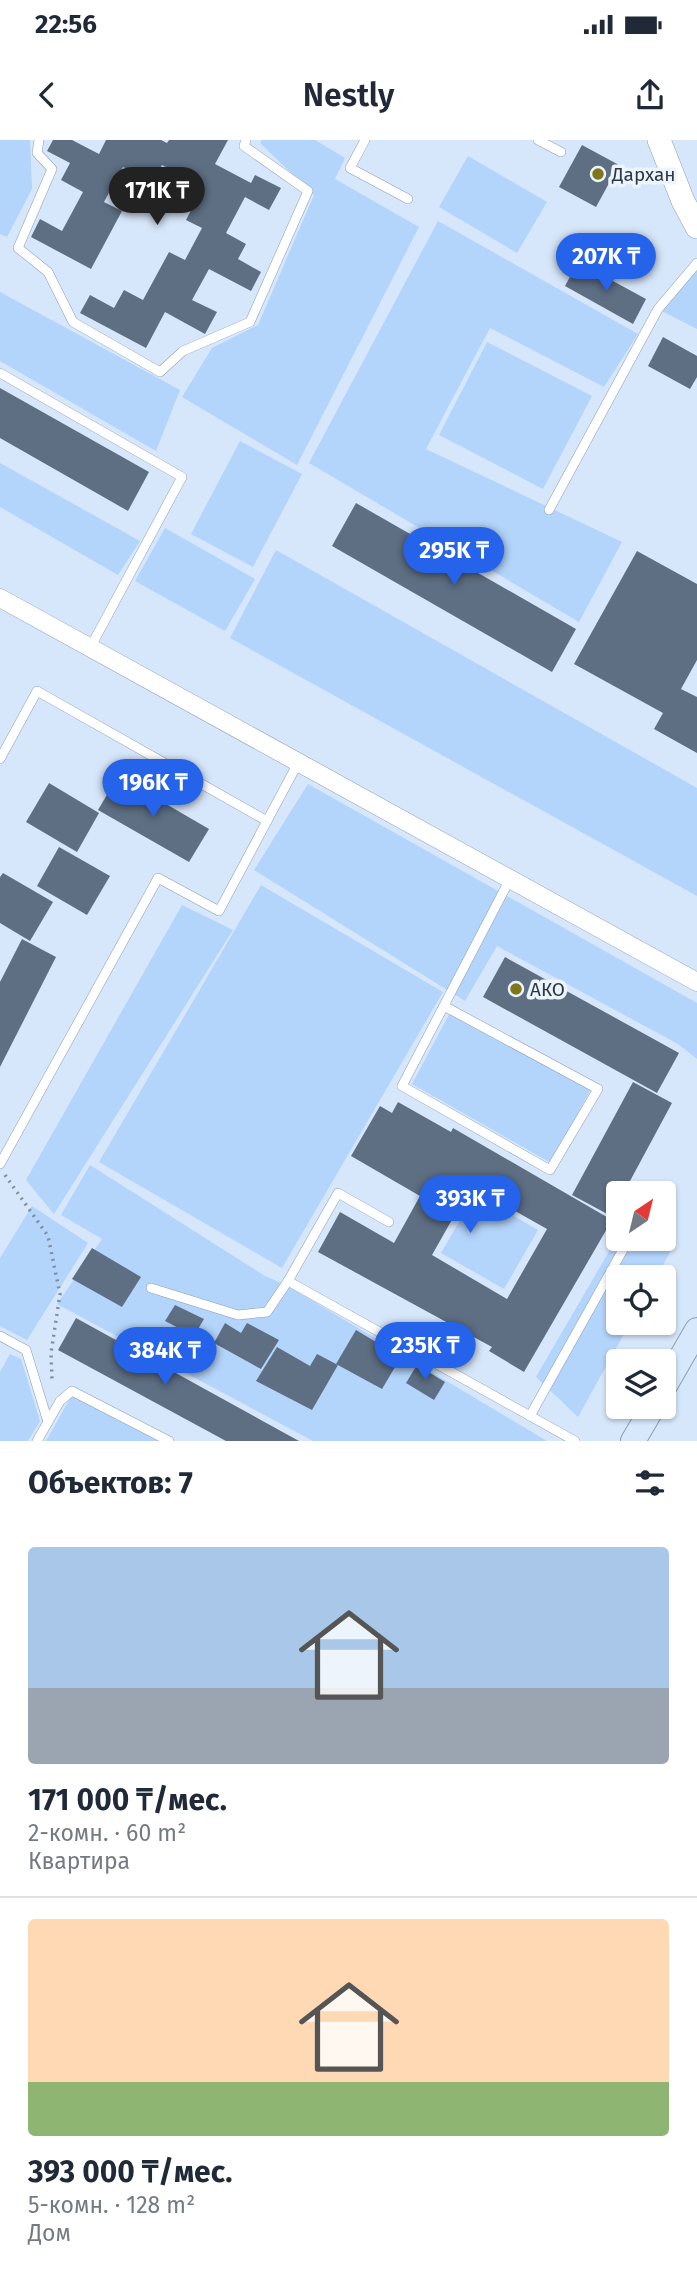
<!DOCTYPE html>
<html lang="ru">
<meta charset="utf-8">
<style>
:root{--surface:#fff;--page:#f6f6f7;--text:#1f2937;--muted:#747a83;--line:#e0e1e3;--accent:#2563eb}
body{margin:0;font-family:"Fira Sans",sans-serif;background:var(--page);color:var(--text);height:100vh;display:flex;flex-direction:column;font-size:26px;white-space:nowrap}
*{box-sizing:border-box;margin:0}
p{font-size:23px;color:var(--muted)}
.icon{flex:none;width:38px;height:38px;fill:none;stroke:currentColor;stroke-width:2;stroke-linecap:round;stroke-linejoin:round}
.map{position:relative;height:1301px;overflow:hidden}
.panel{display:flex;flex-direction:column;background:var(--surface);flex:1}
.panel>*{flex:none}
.needle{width:46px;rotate:35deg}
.fabs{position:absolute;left:606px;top:1041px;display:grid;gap:14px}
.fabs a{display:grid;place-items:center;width:70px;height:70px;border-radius:7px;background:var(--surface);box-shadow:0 2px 5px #0004;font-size:35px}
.price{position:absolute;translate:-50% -60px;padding:0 16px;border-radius:24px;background:var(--accent);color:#fff;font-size:23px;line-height:46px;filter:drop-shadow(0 2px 4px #0008)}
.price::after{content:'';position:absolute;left:50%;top:42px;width:21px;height:16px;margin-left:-10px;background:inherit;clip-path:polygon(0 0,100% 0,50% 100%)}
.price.selected{background:#222;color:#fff}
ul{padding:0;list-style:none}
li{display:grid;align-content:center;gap:14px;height:371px;padding:0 28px}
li+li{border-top:2px solid var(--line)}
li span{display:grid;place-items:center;height:217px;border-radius:7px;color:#555}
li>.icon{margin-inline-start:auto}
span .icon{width:126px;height:126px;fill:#fffc;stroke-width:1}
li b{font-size:30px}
h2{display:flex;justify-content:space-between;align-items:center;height:84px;padding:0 28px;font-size:30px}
.status{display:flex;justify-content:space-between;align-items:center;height:49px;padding:0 35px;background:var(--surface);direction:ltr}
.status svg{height:19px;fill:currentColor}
header{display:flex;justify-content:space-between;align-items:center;height:91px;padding:0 28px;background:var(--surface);font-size:32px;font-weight:600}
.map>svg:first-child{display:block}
.green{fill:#b3d4fb}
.building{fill:#5e6f84;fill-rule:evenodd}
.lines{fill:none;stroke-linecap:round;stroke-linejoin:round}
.service-casing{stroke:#8c9eb5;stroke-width:10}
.minor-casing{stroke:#8c9eb5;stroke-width:19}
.tertiary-casing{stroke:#8c9eb5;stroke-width:24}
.secondary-casing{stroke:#8c9eb5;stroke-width:26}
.path{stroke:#828e9d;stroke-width:3.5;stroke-dasharray:2 5;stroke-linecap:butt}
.service{stroke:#fff;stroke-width:9}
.minor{stroke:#fff;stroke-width:18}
.tertiary{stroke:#fff;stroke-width:23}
.secondary{stroke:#d8e8fc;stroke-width:24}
.poi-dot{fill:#7f7519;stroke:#ecf4fe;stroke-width:2.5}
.labels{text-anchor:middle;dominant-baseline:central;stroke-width:7;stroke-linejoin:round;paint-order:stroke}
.poi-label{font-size:19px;fill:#2f3740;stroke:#ecf4fe;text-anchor:start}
</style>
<div class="status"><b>22:56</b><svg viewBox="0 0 49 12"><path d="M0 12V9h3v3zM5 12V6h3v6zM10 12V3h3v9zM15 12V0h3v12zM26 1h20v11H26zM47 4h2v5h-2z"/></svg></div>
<header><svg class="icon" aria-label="back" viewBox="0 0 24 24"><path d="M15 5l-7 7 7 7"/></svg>Nestly<svg class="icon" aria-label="share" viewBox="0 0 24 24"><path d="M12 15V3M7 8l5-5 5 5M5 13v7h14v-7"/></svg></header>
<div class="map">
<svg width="697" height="1301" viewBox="0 0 697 1301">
<rect width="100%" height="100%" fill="#d7e7fb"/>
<g class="green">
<polygon points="0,0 30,0 32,49 7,97 0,94"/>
<polygon points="262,0 315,0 345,18 335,39 419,87 297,325 182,257 212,208 258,185 314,55 260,3"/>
<polygon points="468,16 547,62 517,113 439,67"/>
<polygon points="438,81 638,194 604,247 490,188 426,309 622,402 579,482 309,323"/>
<polygon points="697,131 697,189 658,169"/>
<polygon points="0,152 180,250 156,311 0,221"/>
<polygon points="487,202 592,256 543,349 439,295"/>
<polygon points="240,301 302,334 253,427 191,394"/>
<polygon points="0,323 140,401 118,435 0,367"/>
<polygon points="165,388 255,439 225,491 135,441"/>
<polygon points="276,410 697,648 697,756 230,498"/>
<polygon points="308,644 697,863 697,919 678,904 497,806 465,861 254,730"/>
<polygon points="261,745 443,852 282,1128 99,1022"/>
<polygon points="182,765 233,790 54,1074 26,1040"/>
<polygon points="452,869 592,947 551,1023 412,944"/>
<polygon points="90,1025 265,1136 286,1145 547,1301 313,1301 57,1164 102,1099 61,1075"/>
<polygon points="475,1054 538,1090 504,1149 441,1113"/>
<path d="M663 1065C684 1099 673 1106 656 1137L618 1138V1183H630L578 1277 536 1237 618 1096V1099H663Z"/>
<polygon points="32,1066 88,1103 27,1200 0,1186 0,1118"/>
<polygon points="10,1214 21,1219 40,1281 28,1301 0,1301 0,1232"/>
<polygon points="72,1255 160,1301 46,1301"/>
</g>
<g class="building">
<polygon points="53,0 72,0 99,14 106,0 161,0 167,3 169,0 228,0 215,24 251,43 255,35 281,48 269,70 245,57 226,93 246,104 238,119 261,132 251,151 209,129 192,160 217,172 205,194 165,172 146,208 80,173 90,155 114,168 124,150 143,160 169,112 185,120 202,88 186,80 203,47 162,25 152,43 123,27 104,62 122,71 91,129 31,97 40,79 62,91 83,52 61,40 70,23 47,11"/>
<polygon points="582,5 619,25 596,67 559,47"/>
<polygon points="578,122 646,159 633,184 565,146"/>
<polygon points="663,197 697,216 697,237 690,249 648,226"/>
<polygon points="0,248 149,332 128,371 0,298"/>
<polygon points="356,363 576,489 552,532 332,406"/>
<polygon points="637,411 697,444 697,520 681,549 697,557 697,613 654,589 663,573 574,524"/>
<polygon points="118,636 209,689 189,722 98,670"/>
<polygon points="49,643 99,673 77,712 26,682"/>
<polygon points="59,707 110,736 87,775 37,746"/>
<polygon points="3,733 53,762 30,801 0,783 0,737"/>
<polygon points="22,799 56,817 0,927 0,842"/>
<polygon points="505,817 679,913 657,953 483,857"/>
<polygon points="633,942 672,963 623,1054 618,1054 618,1063 611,1076 572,1055"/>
<path d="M398 962 451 992 453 988 612 1080 524 1232 489 1211 492 1207 318 1112 340 1072 394 1103 420 1056 351 1016 380 966 392 973ZM471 1046 547 1089 507 1159 432 1115Z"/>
<polygon points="92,1108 141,1137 122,1167 72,1139"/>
<polygon points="175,1165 204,1179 194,1196 165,1181"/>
<polygon points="76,1178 299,1301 226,1301 58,1210"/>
<polygon points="225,1183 241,1193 247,1183 279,1200 261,1229 214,1203"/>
<polygon points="356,1190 401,1217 382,1249 336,1224"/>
<polygon points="277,1207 310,1226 317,1214 338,1225 312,1270 256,1241"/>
<polygon points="417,1225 445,1242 434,1260 406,1243"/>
</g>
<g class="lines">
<defs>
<g id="service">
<polyline points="39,0 37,13 52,29 18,108 48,132 73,182 160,232 183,211 250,182 308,51 244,6 246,0"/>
<polyline points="365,0 350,28 408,59"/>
<polyline points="538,0 561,12"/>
<polyline points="0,233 182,337 90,508"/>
<polyline points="549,370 658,169 697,123"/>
<polyline points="0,619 37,551 267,681"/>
<polyline points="444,866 598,949 550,1030 402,946 510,739"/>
<polyline points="0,1024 158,738 219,771 298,623"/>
<polyline points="389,1082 338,1053 288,1141 575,1301"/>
<polyline points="151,1148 238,1175 267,1172 288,1141"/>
<polyline points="0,1196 26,1210 48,1282"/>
<polyline points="530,1276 625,1106"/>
<polyline points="37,1301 60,1261 72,1251 169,1301"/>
</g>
<polyline id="minor" points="0,458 697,842"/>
<polyline id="tertiary" points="659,0 683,61 697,87"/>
<g id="secondary">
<polyline points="663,1249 697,1190"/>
<polyline points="633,1301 653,1267"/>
</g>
</defs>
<use href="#service" class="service-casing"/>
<use href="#minor" class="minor-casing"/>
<use href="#tertiary" class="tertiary-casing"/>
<use href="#secondary" class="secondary-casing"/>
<polyline class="path" points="5,1035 48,1096 60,1154 51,1213 52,1239"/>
<use href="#service" class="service"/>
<use href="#minor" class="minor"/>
<use href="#tertiary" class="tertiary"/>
<use href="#secondary" class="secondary"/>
</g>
<g class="poi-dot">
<circle cx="598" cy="34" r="7"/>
<circle cx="516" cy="849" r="7"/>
</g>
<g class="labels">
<g class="poi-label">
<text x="612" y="34">Дархан</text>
<text x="530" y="849">АКО</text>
</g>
</g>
</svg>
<div class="fabs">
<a><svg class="needle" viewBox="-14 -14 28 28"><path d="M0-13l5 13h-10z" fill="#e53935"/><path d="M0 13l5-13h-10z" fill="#747a83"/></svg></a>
<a><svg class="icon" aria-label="locate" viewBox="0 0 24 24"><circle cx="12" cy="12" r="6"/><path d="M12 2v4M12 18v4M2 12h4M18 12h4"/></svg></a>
<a><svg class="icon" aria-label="layers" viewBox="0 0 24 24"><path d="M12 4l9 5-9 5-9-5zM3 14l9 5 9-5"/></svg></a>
</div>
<b class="price selected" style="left:157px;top:87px">171K ₸</b>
<b class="price" style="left:606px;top:153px">207K ₸</b>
<b class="price" style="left:454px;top:447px">295K ₸</b>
<b class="price" style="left:153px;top:679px">196K ₸</b>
<b class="price" style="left:470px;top:1095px">393K ₸</b>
<b class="price" style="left:425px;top:1242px">235K ₸</b>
<b class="price" style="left:165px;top:1247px">384K ₸</b>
</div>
<section class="panel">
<h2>Объектов: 7<svg class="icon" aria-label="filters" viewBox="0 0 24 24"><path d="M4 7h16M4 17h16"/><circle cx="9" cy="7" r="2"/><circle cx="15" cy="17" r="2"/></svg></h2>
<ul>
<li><span style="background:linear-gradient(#a9c7e8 65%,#9aa5b1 0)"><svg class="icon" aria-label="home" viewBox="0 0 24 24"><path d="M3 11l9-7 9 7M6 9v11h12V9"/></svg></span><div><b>171 000 ₸/мес.</b><p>2-комн. · 60 m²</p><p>Квартира</p></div></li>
<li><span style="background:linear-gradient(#ffd9b3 75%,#8fb573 0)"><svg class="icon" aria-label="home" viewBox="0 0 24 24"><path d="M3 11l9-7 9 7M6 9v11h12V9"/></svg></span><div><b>393 000 ₸/мес.</b><p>5-комн. · 128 m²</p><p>Дом</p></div></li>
</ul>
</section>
